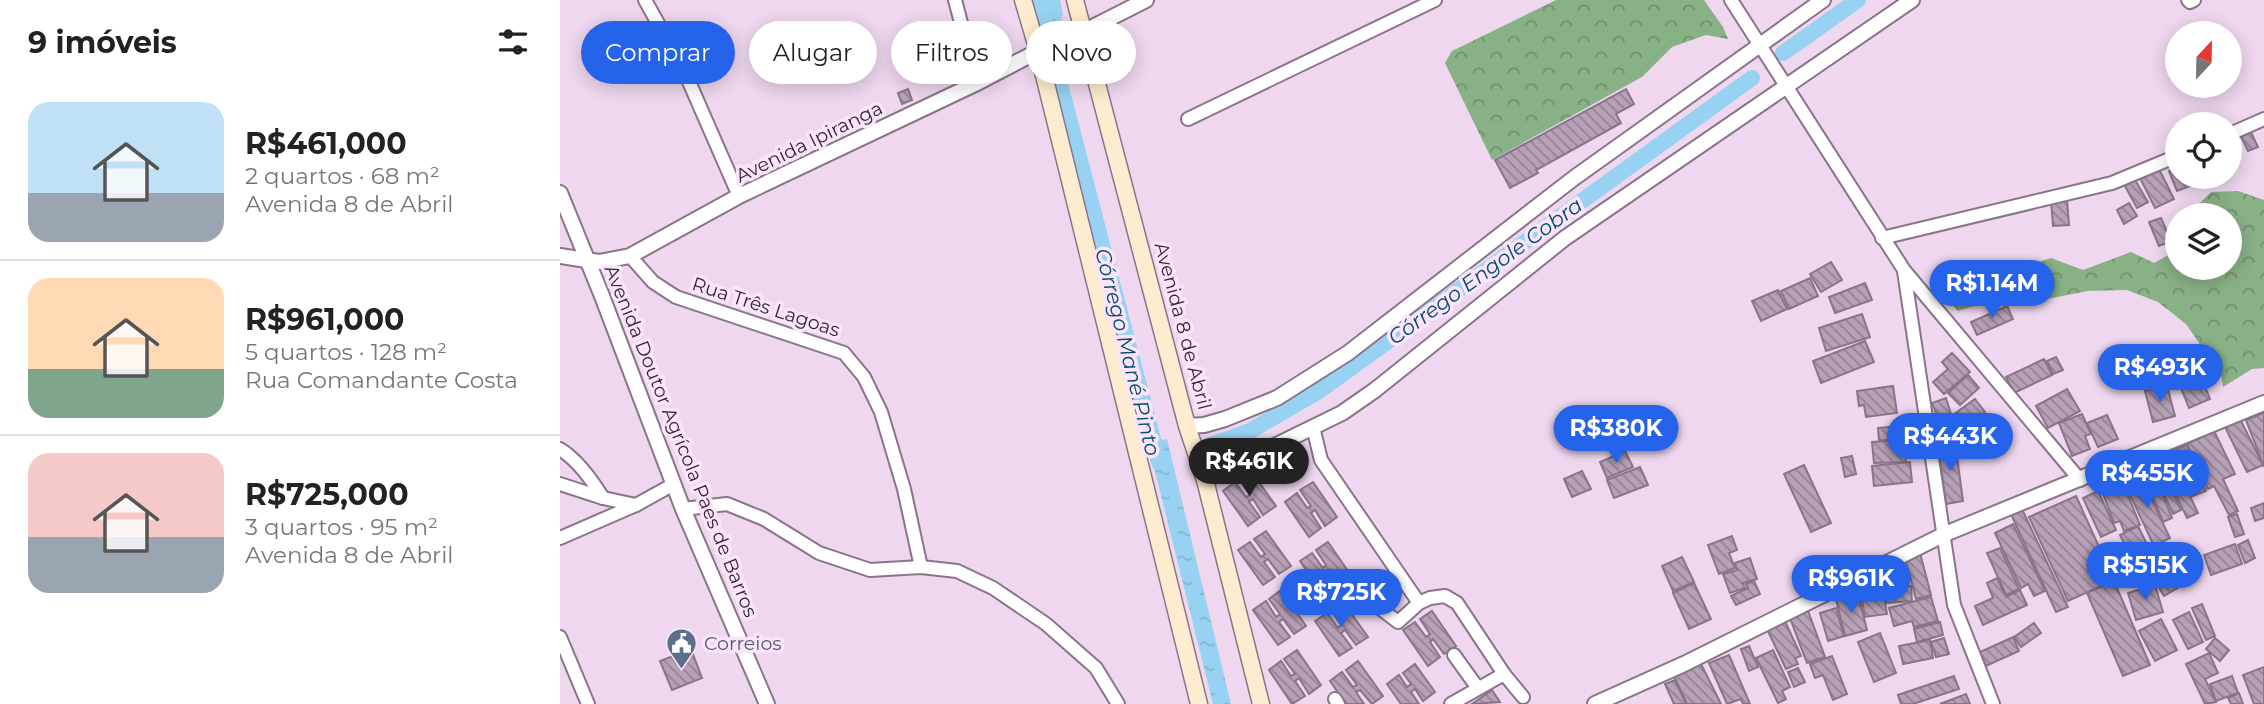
<!DOCTYPE html>
<html lang="pt">
<meta charset="utf-8">
<style>
:root{--surface:#fff;--page:#f6f6f6;--text:#222;--muted:#767676;--line:#e0e0e0;--accent:#2563eb}
body{margin:0;font-family:Montserrat,sans-serif;background:var(--page);color:var(--text);height:100vh;display:flex;flex-direction:column;font-size:26px;white-space:nowrap}
*{box-sizing:border-box;margin:0}
p{font-size:23px;color:var(--muted)}
.icon{flex:none;width:38px;height:38px;fill:none;stroke:currentColor;stroke-width:2;stroke-linecap:round;stroke-linejoin:round}
.map{position:relative;flex:1;overflow:hidden}
.panel{display:flex;flex-direction:column;background:var(--surface);width:560px}
.panel>*{flex:none}
.banner{position:absolute;left:21px;top:21px;width:665px;height:63px;display:flex;gap:14px}
.needle{width:46px;rotate:22deg}
.fabs{position:absolute;left:1605px;top:21px;display:grid;gap:14px}
.fabs a{display:grid;place-items:center;width:77px;height:77px;border-radius:50%;background:var(--surface);box-shadow:0 4px 18px #0003;font-size:35px}
.price{position:absolute;translate:-50% -60px;padding:0 16px;border-radius:24px;background:var(--accent);color:#fff;font-size:23px;line-height:46px;filter:drop-shadow(0 2px 4px #0008)}
.price::after{content:'';position:absolute;left:50%;top:42px;width:21px;height:16px;margin-left:-10px;background:inherit;clip-path:polygon(0 0,100% 0,50% 100%)}
.price.active{background:#222;color:#fff}
ul{padding:0;list-style:none}
li{display:flex;align-items:center;gap:21px;height:175px;padding:0 28px}
li+li{border-top:2px solid var(--line)}
li span{display:grid;place-items:center;flex:none;width:196px;height:140px;border-radius:21px;color:#555}
li>.icon{margin-inline-start:auto}
span .icon{width:84px;height:84px;fill:#fffc;stroke-width:1}
li b{font-size:30px}
h2{display:flex;justify-content:space-between;align-items:center;height:84px;padding:0 28px;font-size:30px}
.pill{padding:0 24px;border-radius:32px;background:var(--surface);box-shadow:0 4px 18px #0003;font-size:24px;line-height:63px}
.pill.active{background:var(--accent);color:#fff}
main{display:flex;flex:1;min-height:0}
.map>svg:first-child{display:block}
.forest{fill:url(#forest-crowns)}
.water{fill:url(#water-ripples)}
.lines{fill:none;stroke-linecap:round;stroke-linejoin:round}
.canal{stroke:#97d2f3;stroke-width:16}
.building{fill:url(#building-back-hatch);stroke:#897489;stroke-width:2}
.minor-casing{stroke:#89758a;stroke-width:16}
.tertiary-casing{stroke:#89758a;stroke-width:18}
.secondary-casing{stroke:#89758a;stroke-width:19}
.minor{stroke:#fff;stroke-width:12}
.tertiary{stroke:#fff;stroke-width:14}
.secondary{stroke:#fdeccf;stroke-width:16}
.labels{text-anchor:middle;dominant-baseline:central;stroke-width:7;stroke-linejoin:round;paint-order:stroke}
.street-label{font-size:19px;fill:#322932;stroke:#fce5fc}
.service-label{font-size:19px;fill:#4e5e75;stroke:#fce5fc;text-anchor:start}
.water-label{font-size:21px;font-style:italic;fill:#004f6e;stroke:#fce5fc}
</style>
<main>
<section class="panel">
<h2>9 imóveis<svg class="icon" aria-label="filters" viewBox="0 0 24 24"><path d="M4 7h16M4 17h16"/><circle cx="9" cy="7" r="2"/><circle cx="15" cy="17" r="2"/></svg></h2>
<ul>
<li><span style="background:linear-gradient(#bfe0f5 65%,#9aa5b1 0)"><svg class="icon" aria-label="home" viewBox="0 0 24 24"><path d="M3 11l9-7 9 7M6 9v11h12V9"/></svg></span><div><b>R$461,000</b><p>2 quartos · 68 m²</p><p>Avenida 8 de Abril</p></div></li>
<li><span style="background:linear-gradient(#ffd9b3 65%,#7fa58c 0)"><svg class="icon" aria-label="home" viewBox="0 0 24 24"><path d="M3 11l9-7 9 7M6 9v11h12V9"/></svg></span><div><b>R$961,000</b><p>5 quartos · 128 m²</p><p>Rua Comandante Costa</p></div></li>
<li><span style="background:linear-gradient(#f6c9c9 60%,#9aa5b1 0)"><svg class="icon" aria-label="home" viewBox="0 0 24 24"><path d="M3 11l9-7 9 7M6 9v11h12V9"/></svg></span><div><b>R$725,000</b><p>3 quartos · 95 m²</p><p>Avenida 8 de Abril</p></div></li>
</ul>
</section>
<div class="map">
<svg width="1704" height="704" viewBox="0 0 1704 704">
<defs>
<pattern id="forest-crowns" width="20" height="18" patternUnits="userSpaceOnUse" patternTransform="scale(1.75)"><rect width="20" height="18" fill="#89b186"/><path d="M2 6a3 3 0 1 1 6 0M12 15a3 3 0 1 1 6 0" fill="none" stroke="#71906e"/></pattern>
<pattern id="water-ripples" width="26" height="14" patternUnits="userSpaceOnUse" patternTransform="scale(1.75)"><rect width="26" height="14" fill="#97d2f3"/><path d="M2 4q2-2 4 0t4 0M15 11q2-2 4 0t4 0" fill="none" stroke="#83b4d1"/></pattern>
<pattern id="building-back-hatch" width="6" height="6" patternUnits="userSpaceOnUse" patternTransform="scale(1.75)"><rect width="6" height="6" fill="#b7a1b7"/><path d="M-1 5l2 2M0 0l6 6M5-1l2 2" fill="none" stroke="#958395"/></pattern>
</defs>
<rect width="100%" height="100%" fill="#eed7ef"/>
<g class="forest">
<polygon points="996,0 1144,0 1163,27 1168,39 1146,35 1112,47 1082,77 932,160 885,63 892,51"/>
<polygon points="1678,191 1704,200 1704,368 1692,369 1663,387 1661,375 1626,324 1598,302 1567,290 1528,291 1487,299 1443,297 1398,311 1378,287 1411,284 1491,258 1523,270 1571,252 1594,263 1617,250 1617,268 1670,268 1670,215 1628,215 1651,192"/>
</g>
<g class="water">
<polygon points="473,0 500,0 503,15 500,21 488,27 482,27 479,23"/>
<polygon points="607,439 671,704 653,704 588,443"/>
</g>
<g class="lines">
<g class="canal">
<polyline points="478,0 599,462"/>
<polyline points="1223,53 1298,0"/>
<polyline points="648,446 690,431 759,391 1192,78"/>
</g>
</g>
<g class="building">
<polygon points="348,89 352,100 342,104 338,93"/>
<polygon points="1066,89 1074,104 1056,114 1061,123 976,170 978,173 950,188 935,160"/>
<polygon points="1689,128 1698,147 1688,151 1679,132"/>
<polygon points="1598,167 1614,199 1595,208 1579,176"/>
<polygon points="1617,167 1617,177 1626,177 1630,186 1617,191 1609,171"/>
<polygon points="1575,180 1588,202 1577,208 1565,186"/>
<polygon points="1507,199 1509,225 1493,226 1491,200"/>
<polygon points="1569,203 1577,216 1564,224 1557,210"/>
<polygon points="1601,218 1611,241 1599,246 1589,222"/>
<polygon points="1271,262 1282,280 1261,292 1250,274"/>
<polygon points="1250,278 1258,296 1229,309 1221,291"/>
<polygon points="1305,283 1312,300 1275,313 1269,297"/>
<polygon points="1218,290 1227,309 1201,321 1192,301"/>
<polygon points="1447,306 1453,319 1417,335 1411,322"/>
<polygon points="1302,314 1310,337 1266,351 1259,328"/>
<polygon points="1305,341 1314,362 1261,383 1253,361"/>
<polygon points="1629,347 1650,399 1629,408 1608,355"/>
<polygon points="1392,353 1410,372 1384,394 1373,382 1388,369 1382,362"/>
<polygon points="1496,357 1503,370 1493,374 1487,361"/>
<polygon points="1484,359 1492,375 1454,393 1446,377"/>
<polygon points="1408,375 1419,388 1400,405 1388,393"/>
<polygon points="1333,386 1337,413 1306,417 1304,405 1299,406 1297,391"/>
<polygon points="1607,386 1615,416 1593,422 1585,391"/>
<polygon points="1507,389 1520,411 1488,428 1476,406"/>
<polygon points="1386,398 1391,414 1378,418 1372,403"/>
<polygon points="1415,399 1425,412 1402,427 1393,415"/>
<polygon points="1704,413 1704,467 1686,420"/>
<polygon points="1522,414 1531,434 1525,436 1530,449 1512,456 1499,423"/>
<polygon points="1547,415 1558,439 1538,447 1527,423"/>
<polygon points="1680,419 1703,465 1687,472 1665,427"/>
<polygon points="1341,426 1342,438 1319,441 1318,428"/>
<polygon points="1654,431 1675,474 1663,479 1678,511 1669,515 1654,486 1648,489 1627,444"/>
<polygon points="1345,440 1346,462 1314,463 1312,442"/>
<polygon points="1395,442 1403,501 1386,504 1378,445"/>
<polygon points="1627,445 1646,491 1630,497 1611,452"/>
<polygon points="1607,449 1617,470 1605,476 1621,510 1613,514 1587,458"/>
<polygon points="1065,451 1073,467 1047,478 1040,462"/>
<polygon points="1292,456 1296,474 1285,477 1281,458"/>
<polygon points="1350,462 1352,482 1314,486 1312,466"/>
<polygon points="1244,465 1271,523 1251,532 1224,474"/>
<polygon points="1080,467 1088,485 1054,498 1047,480"/>
<polygon points="691,471 716,506 703,515 693,499 689,502 700,517 688,526 663,491 675,482 686,497 690,495 679,479"/>
<polygon points="1022,471 1031,489 1012,497 1004,479"/>
<polygon points="1618,471 1638,513 1627,518 1607,476"/>
<polygon points="1580,475 1610,538 1594,546 1564,482"/>
<polygon points="753,482 777,517 765,526 755,510 751,513 761,528 749,537 725,502 737,493 747,508 751,506 740,490"/>
<polygon points="1563,483 1580,525 1564,531 1560,521 1554,523 1542,491"/>
<polygon points="1600,488 1612,518 1603,522 1591,492"/>
<polygon points="1538,491 1556,530 1541,537 1523,498"/>
<polygon points="1516,496 1554,580 1508,601 1469,517"/>
<polygon points="1704,503 1704,518 1695,521 1691,508"/>
<polygon points="1461,507 1508,607 1496,612 1450,512"/>
<polygon points="1677,514 1684,534 1675,537 1668,517"/>
<polygon points="1453,524 1485,591 1474,596 1468,584 1461,588 1435,533"/>
<polygon points="1578,526 1594,559 1576,568 1560,535"/>
<polygon points="706,531 731,566 719,574 708,559 704,562 715,577 703,585 678,550 690,542 701,557 705,554 694,539"/>
<polygon points="1172,536 1177,550 1169,553 1175,568 1159,574 1148,545"/>
<polygon points="1688,540 1695,558 1685,563 1678,545"/>
<polygon points="768,542 792,577 780,585 770,570 766,573 776,588 764,596 740,561 752,553 763,568 766,565 756,550"/>
<polygon points="1675,544 1682,564 1651,575 1644,555"/>
<polygon points="1440,548 1459,589 1446,595 1427,553"/>
<polygon points="1360,553 1371,595 1356,599 1345,557"/>
<polygon points="1122,557 1134,582 1113,591 1102,566"/>
<polygon points="1190,558 1197,579 1183,583 1185,588 1170,593 1163,574 1177,570 1175,563"/>
<polygon points="1598,561 1603,574 1581,582 1575,569"/>
<polygon points="1624,564 1633,579 1604,596 1595,581"/>
<polygon points="1320,574 1327,614 1305,617 1298,578"/>
<polygon points="1437,578 1446,597 1460,590 1467,605 1423,625 1415,606 1433,598 1427,583"/>
<polygon points="1194,581 1200,594 1176,605 1171,596 1188,588 1186,584"/>
<polygon points="1554,581 1590,665 1563,676 1527,593"/>
<polygon points="1134,583 1151,619 1129,629 1113,593"/>
<polygon points="1595,585 1603,612 1576,620 1568,593"/>
<polygon points="1351,586 1352,601 1326,603 1324,587"/>
<polygon points="721,590 746,626 734,634 723,619 719,622 730,637 718,645 693,610 706,601 716,617 720,614 709,599"/>
<polygon points="1298,594 1307,630 1285,636 1276,599"/>
<polygon points="1371,597 1378,621 1354,627 1352,621 1334,626 1329,608"/>
<polygon points="783,602 808,637 796,645 785,630 781,633 792,648 779,656 755,621 767,613 778,628 781,625 771,610"/>
<polygon points="1642,604 1655,636 1646,640 1632,608"/>
<polygon points="1276,608 1284,636 1268,641 1260,613"/>
<polygon points="872,611 896,646 884,654 873,639 870,642 880,657 868,666 843,630 855,622 866,637 870,634 860,619"/>
<polygon points="1248,611 1265,657 1247,663 1230,618"/>
<polygon points="1629,612 1643,642 1628,649 1613,620"/>
<polygon points="1224,619 1241,656 1235,658 1238,664 1226,669 1206,627"/>
<polygon points="1601,619 1617,650 1595,661 1579,631"/>
<polygon points="1380,622 1383,635 1357,642 1354,629"/>
<polygon points="1474,623 1481,633 1461,647 1454,637"/>
<polygon points="1320,633 1336,673 1314,682 1298,642"/>
<polygon points="1453,637 1459,651 1426,666 1420,652"/>
<polygon points="1384,638 1389,654 1376,657 1371,642"/>
<polygon points="1655,638 1669,650 1660,661 1646,649"/>
<polygon points="1370,640 1373,658 1343,664 1339,646"/>
<polygon points="1189,646 1198,667 1189,671 1181,649"/>
<polygon points="131,649 142,678 112,690 100,661"/>
<polygon points="737,650 761,685 749,694 739,678 735,681 745,696 732,704 709,670 721,661 731,676 735,674 724,659"/>
<polygon points="1213,650 1230,687 1222,691 1226,699 1218,703 1196,658"/>
<polygon points="1649,653 1658,673 1645,679 1656,702 1645,704 1626,664"/>
<polygon points="1169,655 1190,704 1183,704 1181,699 1167,704 1149,663"/>
<polygon points="1272,656 1287,694 1273,700 1263,675 1255,678 1250,664"/>
<polygon points="798,661 823,696 812,704 800,690 796,692 804,704 786,704 770,681 782,672 793,687 797,685 786,670"/>
<polygon points="855,664 875,692 863,701 855,689 851,692 859,704 841,704 827,684 839,675 847,687 851,684 843,673"/>
<polygon points="1141,664 1161,704 1127,704 1114,676"/>
<polygon points="1704,667 1704,704 1694,704 1683,675"/>
<polygon points="1238,668 1245,682 1234,687 1228,672"/>
<polygon points="1394,676 1399,689 1353,704 1341,704 1338,695"/>
<polygon points="1672,676 1678,693 1656,701 1650,684"/>
<polygon points="1115,680 1126,704 1114,704 1105,684"/>
<polygon points="932,690 940,702 912,704"/>
<polygon points="1679,693 1683,704 1671,704 1668,698"/>
<polygon points="1406,694 1410,704 1380,704"/>
</g>
<g class="lines">
<defs>
<g id="minor">
<polyline points="85,0 123,68 179,196"/>
<polyline points="395,0 417,83"/>
<polyline points="1171,0 1344,270 1520,480"/>
<polyline points="1628,0 1630,2 1634,0"/>
<polyline points="628,119 875,0"/>
<polyline points="1670,134 1704,119"/>
<polyline points="1322,238 1552,183 1617,156"/>
<polyline points="70,256 93,282 116,297 284,353 304,377 321,412 344,489 361,567"/>
<polyline points="1344,271 1394,605 1433,704"/>
<polyline points="753,427 761,460 859,603"/>
<path d="M0 449C18 460 32 480 43 498"/>
<polyline points="0,484 43,498 76,505"/>
<polyline points="123,509 167,504 204,519 259,553 310,570 361,567 397,571 433,588 486,624 536,668 558,704"/>
<polyline points="0,538 76,505 114,484"/>
<polyline points="807,586 821,609 838,622 859,603 870,598 885,596 897,603 944,674 963,697"/>
<polyline points="0,637 28,704"/>
<polyline points="894,655 917,687"/>
<polyline points="775,699 778,704"/>
<polyline points="891,704 944,674"/>
</g>
<g id="tertiary">
<polyline points="0,193 42,296 123,509 207,704"/>
<polyline points="0,256 39,262 70,256 179,196 417,83 478,51 523,32 586,0"/>
<polyline points="627,426 644,425 665,419 717,398 788,353 1014,178 1263,0"/>
<polyline points="645,480 782,413 815,390 1005,238 1352,0"/>
<polyline points="1035,704 1124,664 1385,534 1704,403"/>
</g>
<g id="secondary">
<polyline points="463,0 478,51 639,704"/>
<polyline points="515,0 627,426 645,480 701,704"/>
</g>
</defs>
<use href="#minor" class="minor-casing"/>
<use href="#tertiary" class="tertiary-casing"/>
<use href="#secondary" class="secondary-casing"/>
<use href="#minor" class="minor"/>
<use href="#tertiary" class="tertiary"/>
<use href="#secondary" class="secondary"/>
</g>
<defs>
<symbol id="civic-pin" viewBox="-11 -11 22 30"><path d="M0 17L-7.5 6A9.5 9.5 0 1 1 7.5 6Z" fill="#5c6f8a" stroke="#fce5fc"/><path d="M-.6-6.5H3V-4.5H.6V-3L4-1V1h2V6H-6V1h2V-1L-.6-3ZM-1.2 2.5V6h2.4V2.5Z" fill="#fff"/></symbol>
</defs>
<g fill-rule="evenodd">
<use href="#civic-pin" x="104" y="626" width="35" height="47"/>
</g>
<g class="labels">
<g class="street-label">
<text transform="translate(249 142) rotate(-26)">Avenida Ipiranga</text>
<text transform="translate(206 307) rotate(18)">Rua Três Lagoas</text>
<text transform="translate(623 326) rotate(75)">Avenida 8 de Abril</text>
<text transform="translate(121 441) rotate(68)">Avenida Doutor Agrícola Paes de Barros</text>
</g>
<g class="service-label">
<text x="144" y="643">Correios</text>
</g>
<g class="water-label">
<text transform="translate(925 271) rotate(-36)">Córrego Engole Cobra</text>
<text transform="translate(568 352) rotate(76)">Córrego Mané Pinto</text>
</g>
</g>
</svg>
<div class="fabs">
<a><svg class="needle" viewBox="-14 -14 28 28"><path d="M0-13l5 13h-10z" fill="#e53935"/><path d="M0 13l5-13h-10z" fill="#767676"/></svg></a>
<a><svg class="icon" aria-label="locate" viewBox="0 0 24 24"><circle cx="12" cy="12" r="6"/><path d="M12 2v4M12 18v4M2 12h4M18 12h4"/></svg></a>
<a><svg class="icon" aria-label="layers" viewBox="0 0 24 24"><path d="M12 4l9 5-9 5-9-5zM3 14l9 5 9-5"/></svg></a>
</div>
<b class="price" style="left:1432px;top:320px">R$1.14M</b>
<b class="price" style="left:1600px;top:404px">R$493K</b>
<b class="price" style="left:1056px;top:465px">R$380K</b>
<b class="price" style="left:1390px;top:473px">R$443K</b>
<b class="price active" style="left:689px;top:498px">R$461K</b>
<b class="price" style="left:1587px;top:510px">R$455K</b>
<b class="price" style="left:1585px;top:602px">R$515K</b>
<b class="price" style="left:1291px;top:615px">R$961K</b>
<b class="price" style="left:781px;top:629px">R$725K</b>
<div class="banner">
<a class="pill active">Comprar</a>
<a class="pill">Alugar</a>
<a class="pill">Filtros</a>
<a class="pill">Novo</a>
</div>
</div>
</main>
